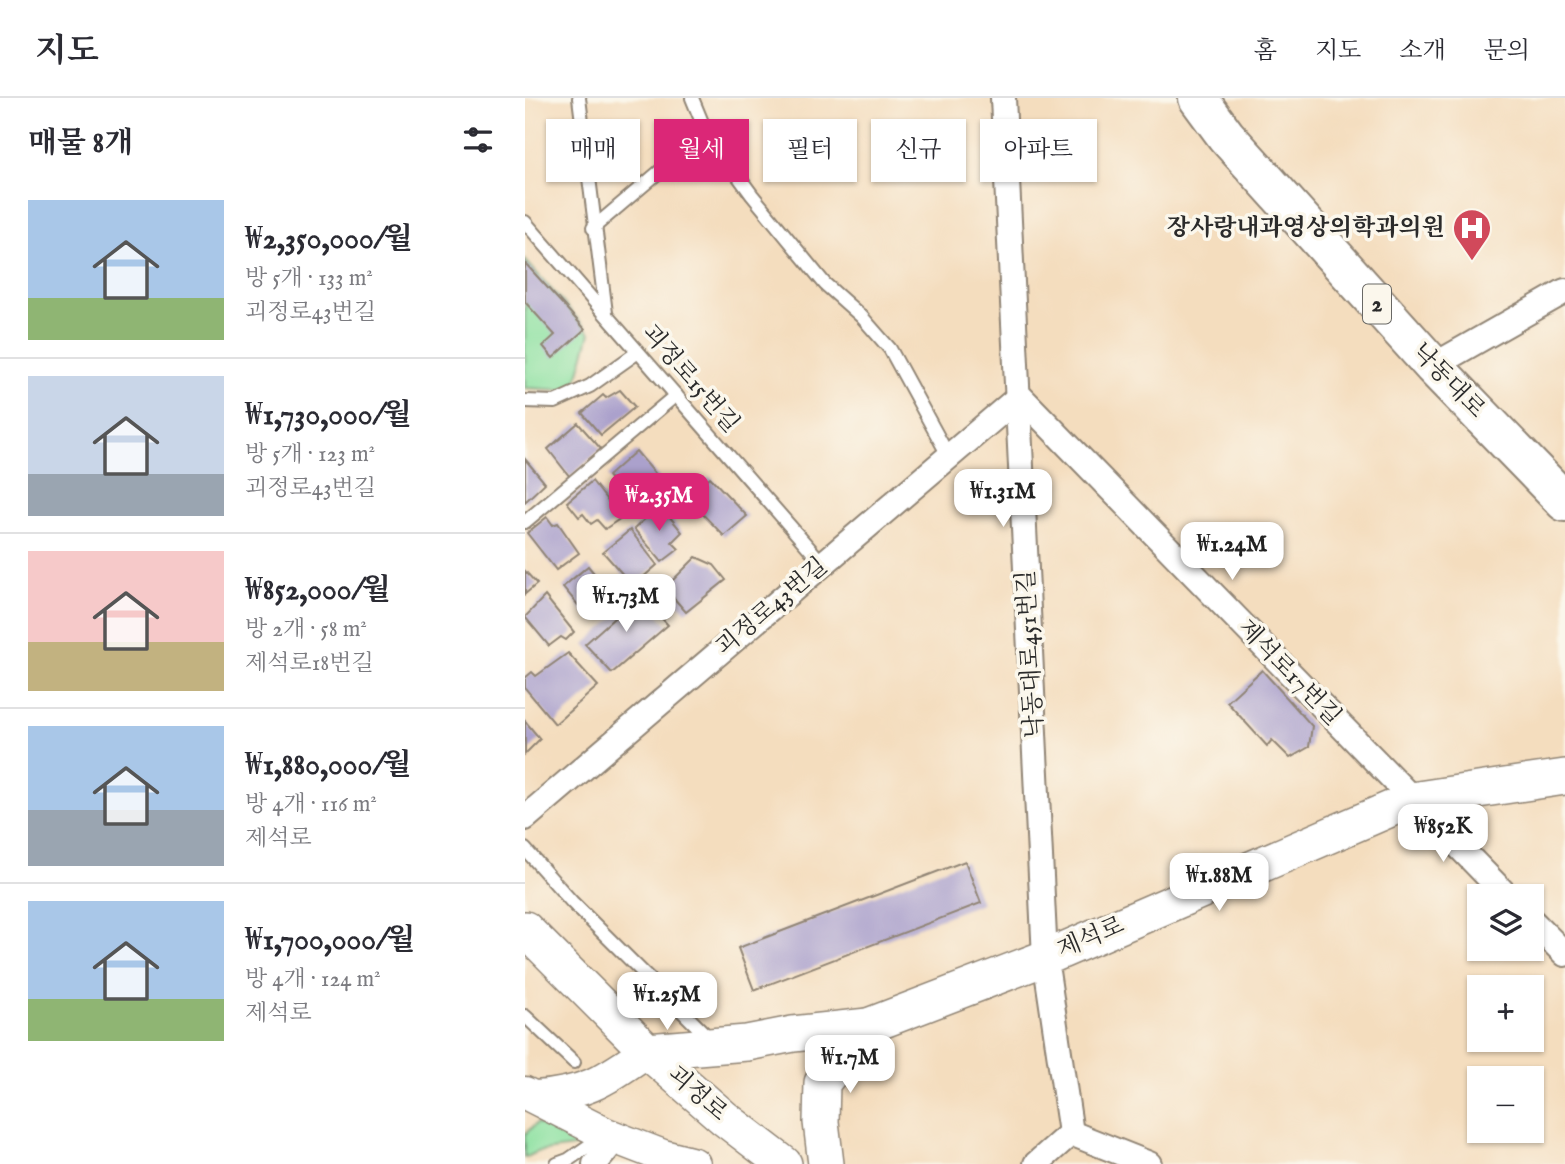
<!DOCTYPE html>
<html lang="ko">
<meta charset="utf-8">
<style>
:root{--surface:#fff;--page:#f2f2f3;--text:#2b2b33;--muted:#7c7c81;--line:#e1e1e2;--accent:#db2777}
body{margin:0;font-family:"IM FELL English","Noto Serif KR",serif;background:var(--page);color:var(--text);height:100vh;display:flex;flex-direction:column;font-size:26px;white-space:nowrap}
*{box-sizing:border-box;margin:0}
p{font-size:23px;color:var(--muted)}
.icon{flex:none;width:38px;height:38px;fill:none;stroke:currentColor;stroke-width:2;stroke-linecap:round;stroke-linejoin:round}
.map{position:relative;flex:1;overflow:hidden}
.panel{display:flex;flex-direction:column;background:var(--surface);width:525px}
.panel>*{flex:none}
.banner{position:absolute;left:21px;top:21px;width:665px;height:63px;display:flex;gap:14px}
.buttons{position:absolute;left:942px;top:786px;display:grid;gap:14px}
.buttons a{display:grid;place-items:center;width:77px;height:77px;border-radius:0px;background:var(--surface);box-shadow:0 2px 5px #0004;font-size:35px}
.price{position:absolute;translate:-50% -60px;padding:0 16px;border-radius:14px;background:#fff;color:#222;font-size:23px;line-height:46px;filter:drop-shadow(0 2px 4px #0008)}
.price::after{content:'';position:absolute;left:50%;top:42px;width:21px;height:16px;margin-left:-10px;background:inherit;clip-path:polygon(0 0,100% 0,50% 100%)}
.price.on{background:var(--accent);color:#fff}
ul{padding:0;list-style:none}
li{display:flex;align-items:center;gap:21px;height:175px;padding:0 28px}
li+li{border-top:2px solid var(--line)}
li span{display:grid;place-items:center;flex:none;width:196px;height:140px;border-radius:0px;color:#555}
li>.icon{margin-inline-start:auto}
span .icon{width:84px;height:84px;fill:#fffc;stroke-width:1}
li b{font-size:30px}
h2{display:flex;justify-content:space-between;align-items:center;height:84px;padding:0 28px;font-size:30px}
.tag{padding:0 24px;border-radius:0px;background:var(--surface);box-shadow:0 2px 5px #0004;font-size:24px;line-height:63px}
.tag.on{background:var(--accent);color:#fff}
header{display:flex;align-items:center;gap:42px;box-sizing:border-box;height:98px;padding:0 35px;background:var(--surface);border-bottom:2px solid var(--line)}
header strong{font-size:33px}
nav{display:flex;gap:38px;margin-inline-start:auto;font-size:24px}
main{display:flex;flex:1;min-height:0}
.map>svg:first-child{display:block}
.green{fill:#8ee1a2;stroke:#5c8666;stroke-width:2}
.building{fill:#aba1cc}
.lines{fill:none;stroke-linecap:round;stroke-linejoin:round}
.service-casing{stroke:#908474;stroke-width:16}
.minor-casing{stroke:#908474;stroke-width:28}
.tertiary-casing{stroke:#908474;stroke-width:35}
.secondary-casing{stroke:#908474;stroke-width:38}
.primary-casing{stroke:#908474;stroke-width:42}
.service{stroke:#fff;stroke-width:12}
.minor{stroke:#fff;stroke-width:24}
.tertiary{stroke:#fff;stroke-width:32}
.secondary{stroke:#fff;stroke-width:35}
.primary{stroke:#fff;stroke-width:38}
.labels{text-anchor:middle;dominant-baseline:central;stroke-width:7;stroke-linejoin:round;paint-order:stroke}
.shield{fill:#fbf7ec;stroke:#696865;stroke-width:2}
.shield-label{font-size:23px;font-weight:bold;fill:#2b2b2b}
.poi-label{font-size:24px;font-weight:bold;fill:#2b2b2b;stroke:#fbf7ec;text-anchor:end}
.street-label{font-size:24px;fill:#2b2b2b;stroke:#fbf7ec}
</style>
<header>
<strong>지도</strong>
<nav><a>홈</a><a>지도</a><a>소개</a><a>문의</a></nav>
</header>
<main>
<section class="panel">
<h2>매물 8개<svg class="icon" aria-label="filters" viewBox="0 0 24 24"><path d="M4 7h16M4 17h16"/><circle cx="9" cy="7" r="2"/><circle cx="15" cy="17" r="2"/></svg></h2>
<ul>
<li><span style="background:linear-gradient(#a9c7e8 70%,#8fb573 0)"><svg class="icon" aria-label="home" viewBox="0 0 24 24"><path d="M3 11l9-7 9 7M6 9v11h12V9"/></svg></span><div><b>₩2,350,000/월</b><p>방 5개 · 133 m²</p><p>괴정로43번길</p></div></li>
<li><span style="background:linear-gradient(#c9d6e8 70%,#9aa5b1 0)"><svg class="icon" aria-label="home" viewBox="0 0 24 24"><path d="M3 11l9-7 9 7M6 9v11h12V9"/></svg></span><div><b>₩1,730,000/월</b><p>방 5개 · 123 m²</p><p>괴정로43번길</p></div></li>
<li><span style="background:linear-gradient(#f6c9c9 65%,#c2b280 0)"><svg class="icon" aria-label="home" viewBox="0 0 24 24"><path d="M3 11l9-7 9 7M6 9v11h12V9"/></svg></span><div><b>₩852,000/월</b><p>방 2개 · 58 m²</p><p>제석로18번길</p></div></li>
<li><span style="background:linear-gradient(#a9c7e8 60%,#9aa5b1 0)"><svg class="icon" aria-label="home" viewBox="0 0 24 24"><path d="M3 11l9-7 9 7M6 9v11h12V9"/></svg></span><div><b>₩1,880,000/월</b><p>방 4개 · 116 m²</p><p>제석로</p></div></li>
<li><span style="background:linear-gradient(#a9c7e8 70%,#8fb573 0)"><svg class="icon" aria-label="home" viewBox="0 0 24 24"><path d="M3 11l9-7 9 7M6 9v11h12V9"/></svg></span><div><b>₩1,700,000/월</b><p>방 4개 · 124 m²</p><p>제석로</p></div></li>
</ul>
</section>
<div class="map">
<svg width="1040" height="1066" viewBox="0 0 1040 1066">
<rect width="100%" height="100%" fill="#fbf7ec"/>
<filter id="ink" filterUnits="userSpaceOnUse"><feTurbulence type="fractalNoise" baseFrequency=".0143" numOctaves="2"/><feDisplacementMap in="SourceGraphic" scale="14" xChannelSelector="R" yChannelSelector="G"/><feConvolveMatrix kernelMatrix="1 2 1 2 8 2 1 2 1" color-interpolation-filters="sRGB"/></filter>
<filter id="wash" filterUnits="userSpaceOnUse"><feTurbulence type="fractalNoise" baseFrequency=".00686" numOctaves="4" result="noise"/><feDisplacementMap in="SourceGraphic" scale="28" xChannelSelector="R" yChannelSelector="G"/><feGaussianBlur stdDeviation="1.57" result="paint"/><feColorMatrix in="noise" values="0 0 0 0 0 0 0 0 0 0 0 0 0 0 0 0 0 1.4 0 .05"/><feComposite in="paint" operator="in"/></filter>
<g filter="url(#wash)">
<rect width="100%" height="100%" fill="#f4ddbe"/>
<g class="green">
<polygon points="0,162 65,235 51,285 42,292 0,290"/>
<polygon points="12,1025 56,1045 56,1048 12,1054 0,1060 0,1036"/>
</g>
<g id="blocks">
<g class="building">
<polygon points="0,165 60,231 28,260 18,248 30,237 0,204"/>
<polygon points="95,292 110,309 76,337 57,315 78,297 81,300"/>
<polygon points="53,325 76,351 45,379 23,351"/>
<polygon points="111,353 139,386 109,410 83,378"/>
<polygon points="0,361 20,385 0,404"/>
<polygon points="185,379 222,418 199,438 161,399"/>
<polygon points="67,383 96,420 80,431 72,422 66,426 58,416 54,419 42,404"/>
<polygon points="135,407 157,434 147,444 154,451 137,464 109,431"/>
<polygon points="22,419 28,427 33,425 54,455 31,472 2,435"/>
<polygon points="105,432 132,467 108,488 78,454"/>
<polygon points="171,459 189,467 201,482 161,514 140,490"/>
<polygon points="63,468 89,499 62,518 38,489"/>
<polygon points="0,473 12,486 0,496"/>
<polygon points="115,497 143,527 87,575 60,546"/>
<polygon points="20,498 49,534 41,542 36,539 24,548 0,519"/>
<polygon points="43,555 73,588 30,626 0,590 0,580 7,574 11,578"/>
<polygon points="737,572 787,628 784,649 765,660 747,642 742,648 702,604"/>
<polygon points="0,623 15,641 0,656"/>
<polygon points="440,763 456,805 229,892 213,850"/>
</g>
</g>
</g>
<g filter="url(#ink)">
<use href="#blocks" fill-opacity="0" stroke="#908474" stroke-width="2"/>
<g class="lines">
<defs>
<g id="service">
<polyline points="54,0 81,215"/>
<polyline points="167,0 181,34 227,97 300,186 337,219 365,251 424,359"/>
<polyline points="0,124 298,466"/>
<polyline points="68,130 181,34"/>
<polyline points="0,303 30,304 65,288 113,254"/>
<polyline points="0,424 151,297"/>
<polyline points="0,751 47,804 186,942"/>
<polyline points="0,918 49,964"/>
<polyline points="32,1066 43,1062 78,1038"/>
</g>
<g id="minor">
<polyline points="478,0 520,860 546,1035"/>
<polyline points="908,268 1040,193"/>
<polyline points="0,720 495,298 982,798"/>
<polyline points="1006,822 1040,856"/>
<polyline points="70,1066 91,1040"/>
<polyline points="511,1066 546,1035 624,1066"/>
</g>
<g id="tertiary">
<polyline points="0,995 81,1036 138,1058 169,1066"/>
<path d="M11 999C64 995 79 982 122 953"/>
</g>
<g id="secondary">
<polyline points="0,831 122,953 199,1020 259,1066"/>
<polyline points="122,953 222,945 268,936 343,928 520,860 886,702 1040,679"/>
<polyline points="301,1066 296,1024 297,985 343,928"/>
</g>
<polyline id="primary" points="673,0 701,38 908,268 1040,404"/>
</defs>
<use href="#service" class="service-casing"/>
<use href="#minor" class="minor-casing"/>
<use href="#tertiary" class="tertiary-casing"/>
<use href="#secondary" class="secondary-casing"/>
<use href="#primary" class="primary-casing"/>
<use href="#service" class="service"/>
<use href="#minor" class="minor"/>
<use href="#tertiary" class="tertiary"/>
<use href="#secondary" class="secondary"/>
<use href="#primary" class="primary"/>
</g>
</g>
<defs>
<symbol id="hospital-pin" viewBox="-11 -11 22 30"><path d="M0 17L-7.5 6A9.5 9.5 0 1 1 7.5 6Z" fill="#d1495b" stroke="#fbf7ec"/><path d="M-5-5h3v3.5h4V-5h3V5h-3V1.5h-4V5h-3Z" fill="#fff"/></symbol>
</defs>
<g fill-rule="evenodd">
<use href="#hospital-pin" x="925" y="108" width="44" height="60"/>
</g>
<g class="labels">
<rect class="shield" x="838" y="186.5" width="28" height="39" rx="5"/>
<g class="shield-label">
<text x="852" y="206">2</text>
</g>
<g class="poi-label">
<text x="920" y="130">장사랑내과영상의학과의원</text>
</g>
<g class="street-label">
<text transform="translate(165 281) rotate(49)">괴정로15번길</text>
<text transform="translate(923 283) rotate(46)">낙동대로</text>
<text transform="translate(247 509) rotate(-40)">괴정로43번길</text>
<text transform="translate(506 556) rotate(-93)">낙동대로451번길</text>
<text transform="translate(764 575) rotate(46)">제석로17번길</text>
<text transform="translate(566 840) rotate(-23)">제석로</text>
<text transform="translate(172 996) rotate(41)">괴정로</text>
</g>
</g>
</svg>
<div class="buttons">
<a><svg class="icon" aria-label="layers" viewBox="0 0 24 24"><path d="M12 4l9 5-9 5-9-5zM3 14l9 5 9-5"/></svg></a>
<a>+</a>
<a>−</a>
</div>
<b class="price" style="left:478px;top:431px">₩1.31M</b>
<b class="price on" style="left:134px;top:435px">₩2.35M</b>
<b class="price" style="left:707px;top:484px">₩1.24M</b>
<b class="price" style="left:101px;top:536px">₩1.73M</b>
<b class="price" style="left:918px;top:766px">₩852K</b>
<b class="price" style="left:694px;top:815px">₩1.88M</b>
<b class="price" style="left:142px;top:934px">₩1.25M</b>
<b class="price" style="left:325px;top:997px">₩1.7M</b>
<div class="banner">
<a class="tag">매매</a>
<a class="tag on">월세</a>
<a class="tag">필터</a>
<a class="tag">신규</a>
<a class="tag">아파트</a>
</div>
</div>
</main>
